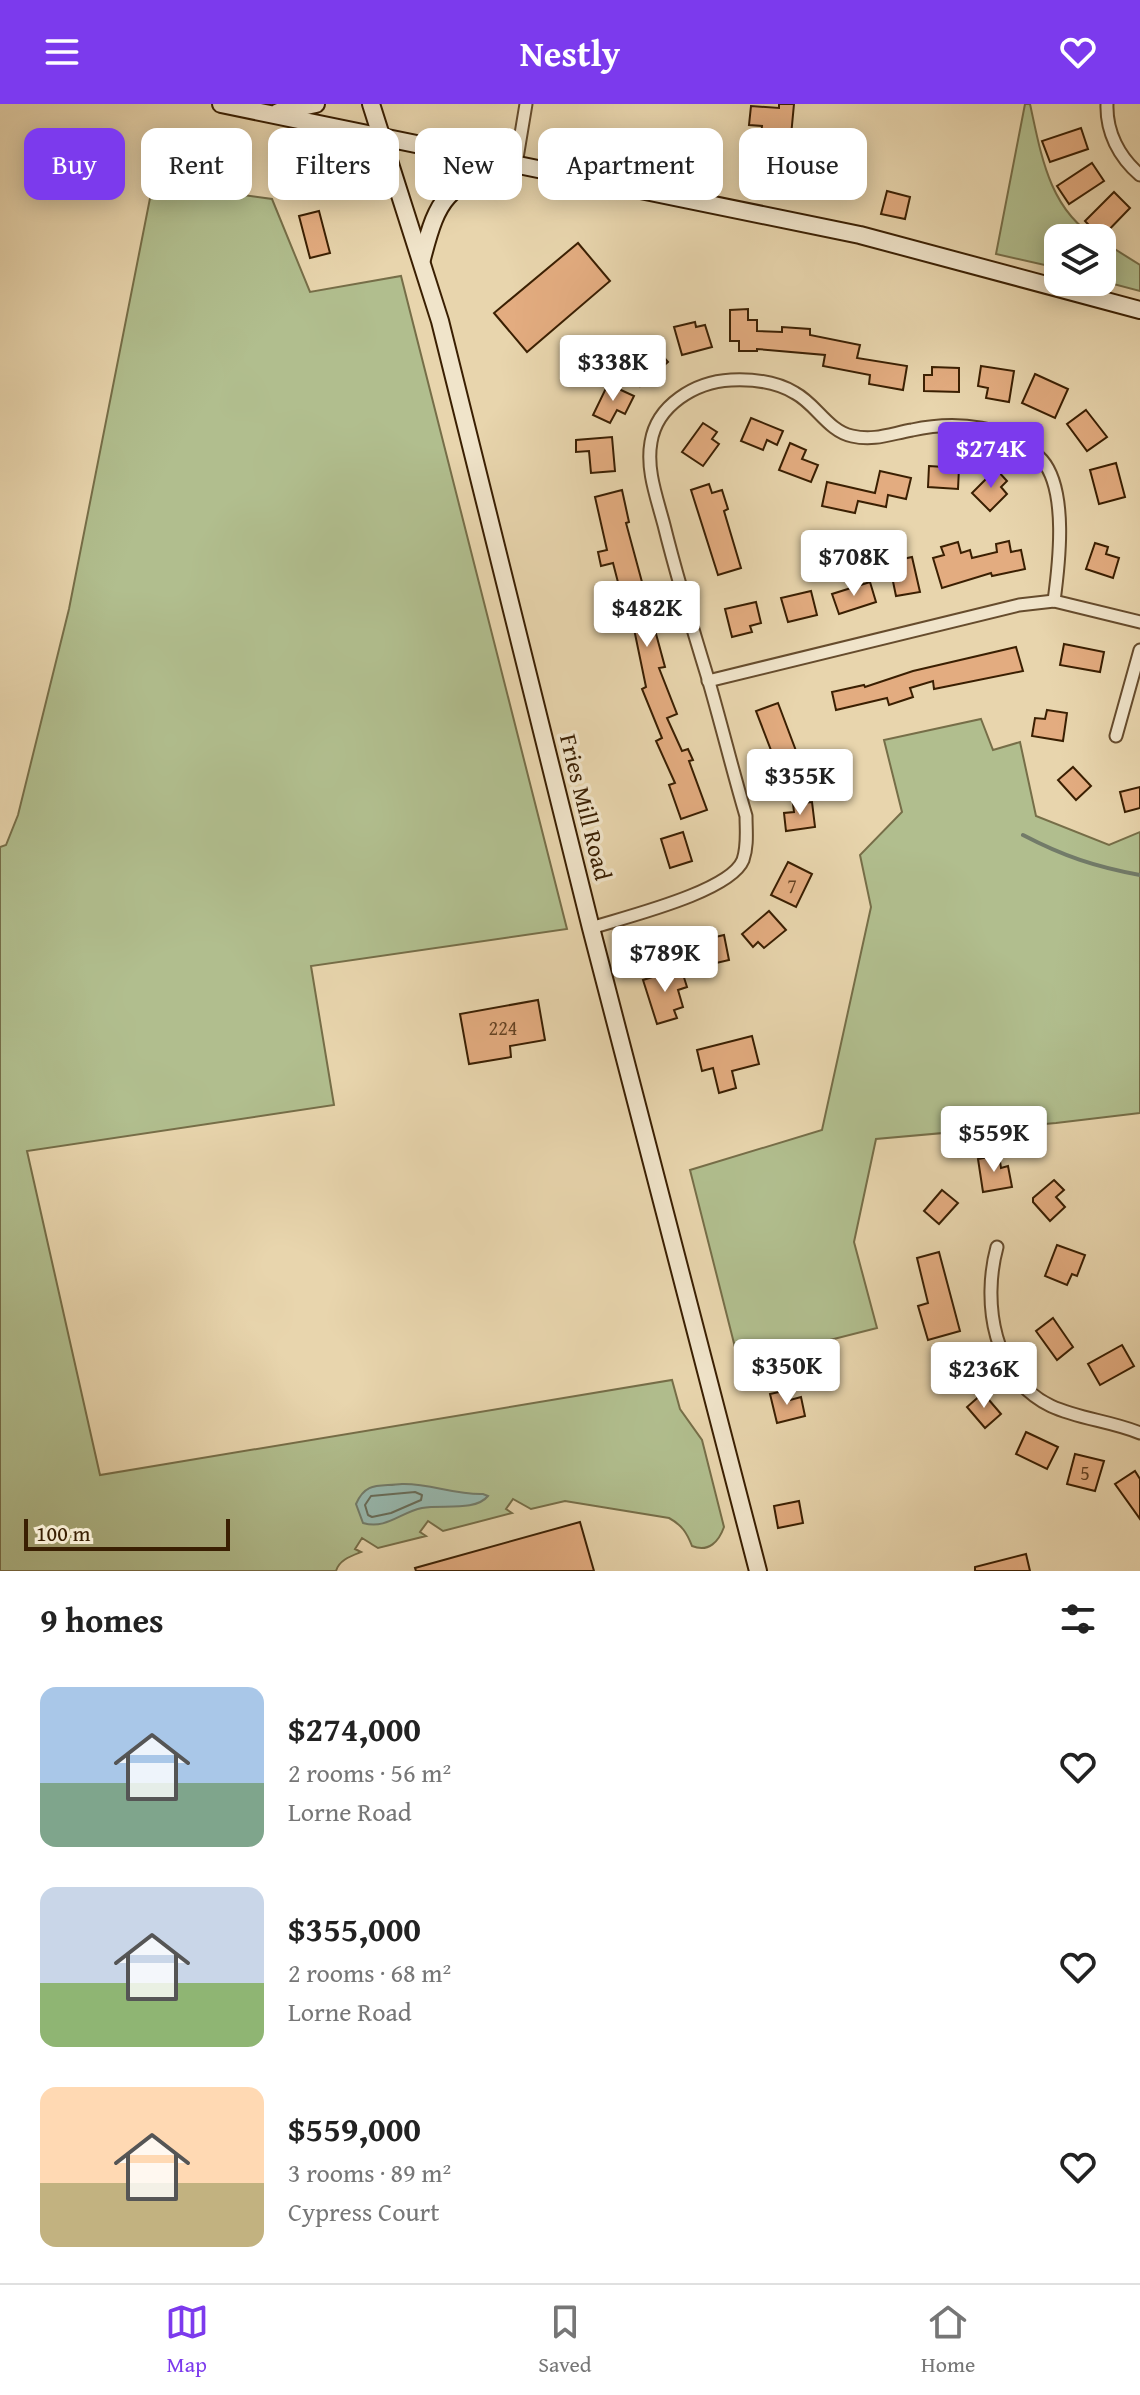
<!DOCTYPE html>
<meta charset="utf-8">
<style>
:root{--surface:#fff;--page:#f6f6f6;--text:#222;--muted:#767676;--line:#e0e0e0;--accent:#7c3aed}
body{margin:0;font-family:"Gentium Book Plus",serif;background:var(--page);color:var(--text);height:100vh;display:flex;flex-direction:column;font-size:30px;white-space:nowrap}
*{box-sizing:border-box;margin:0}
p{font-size:26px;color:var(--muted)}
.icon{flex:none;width:44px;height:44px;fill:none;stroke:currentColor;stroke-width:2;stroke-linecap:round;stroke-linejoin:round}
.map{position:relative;height:1467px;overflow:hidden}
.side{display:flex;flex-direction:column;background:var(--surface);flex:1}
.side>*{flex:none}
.guide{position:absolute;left:24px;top:24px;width:1092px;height:72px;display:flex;gap:16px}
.fabs{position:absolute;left:1044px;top:120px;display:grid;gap:16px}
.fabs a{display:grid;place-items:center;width:72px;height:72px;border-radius:16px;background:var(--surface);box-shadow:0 4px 20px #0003;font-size:40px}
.scale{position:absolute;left:24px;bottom:20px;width:206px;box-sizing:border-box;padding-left:8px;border:4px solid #3a1f02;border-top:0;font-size:22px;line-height:28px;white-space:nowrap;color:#3a1f02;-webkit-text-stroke:6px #f0e4ca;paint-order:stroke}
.price{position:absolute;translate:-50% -68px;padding:0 18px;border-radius:8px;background:#fff;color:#222;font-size:26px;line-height:52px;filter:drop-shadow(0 2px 4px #0008)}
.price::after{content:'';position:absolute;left:50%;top:48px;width:24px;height:18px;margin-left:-12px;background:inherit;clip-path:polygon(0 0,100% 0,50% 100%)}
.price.active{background:var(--accent);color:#fff}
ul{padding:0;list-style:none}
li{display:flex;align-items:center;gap:24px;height:200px;padding:0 40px}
li span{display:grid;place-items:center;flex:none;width:224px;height:160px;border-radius:16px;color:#555}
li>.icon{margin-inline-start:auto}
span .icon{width:96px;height:96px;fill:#fffc;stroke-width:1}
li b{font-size:34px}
h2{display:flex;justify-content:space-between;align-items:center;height:96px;padding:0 40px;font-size:34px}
.chip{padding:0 28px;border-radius:16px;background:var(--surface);box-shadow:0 4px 20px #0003;font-size:28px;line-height:72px}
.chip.active{background:var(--accent);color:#fff}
header{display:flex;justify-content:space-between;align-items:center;height:104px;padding:0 40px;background:var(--accent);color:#fff;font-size:36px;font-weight:600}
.menu{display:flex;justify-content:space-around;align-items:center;height:112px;border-top:2px solid var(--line);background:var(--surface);font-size:22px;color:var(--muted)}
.menu a{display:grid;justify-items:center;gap:4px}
.menu .active{color:var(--accent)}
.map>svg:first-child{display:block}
.green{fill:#b1be8e;stroke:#766e48;stroke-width:2}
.water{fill:#97b8ae;stroke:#727b69;stroke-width:2}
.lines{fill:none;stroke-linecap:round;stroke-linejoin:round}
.shore{stroke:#686c58;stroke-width:2}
.stream{stroke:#727b69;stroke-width:4}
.building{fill:#e3ac80;stroke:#3a1f02;stroke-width:2}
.minor-casing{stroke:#664c2d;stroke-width:15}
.secondary-casing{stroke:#3a1f02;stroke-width:20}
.minor{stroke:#f0e4ca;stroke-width:11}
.secondary{stroke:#f0e4ca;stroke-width:16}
.labels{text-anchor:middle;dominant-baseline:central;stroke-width:7;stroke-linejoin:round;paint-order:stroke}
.number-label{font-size:20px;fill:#644222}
.street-label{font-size:24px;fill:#3a1f02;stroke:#f0e4ca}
</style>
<header><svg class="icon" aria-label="menu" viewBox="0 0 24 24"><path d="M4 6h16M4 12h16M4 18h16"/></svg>Nestly<svg class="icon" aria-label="heart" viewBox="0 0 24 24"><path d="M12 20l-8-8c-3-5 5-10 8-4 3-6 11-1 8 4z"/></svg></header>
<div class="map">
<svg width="1140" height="1467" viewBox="0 0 1140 1467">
<rect width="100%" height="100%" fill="#e8d5ad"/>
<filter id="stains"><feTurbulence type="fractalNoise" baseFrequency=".0025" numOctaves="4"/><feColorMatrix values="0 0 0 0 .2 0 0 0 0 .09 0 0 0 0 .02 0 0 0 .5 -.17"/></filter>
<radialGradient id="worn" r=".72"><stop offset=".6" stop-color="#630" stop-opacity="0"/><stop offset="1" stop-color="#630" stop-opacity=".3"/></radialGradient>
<g class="green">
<path d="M1025 0H1030C1041 50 1049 106 1097 134H1058V164L996 150Z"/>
<path d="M153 79 272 95 310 188 401 172 567 825 311 862 334 1001 27 1047 100 1371 672 1276 680 1305 702 1336 724 1423C719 1437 709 1449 692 1442 687 1429 682 1421 669 1414L565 1397 531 1405 513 1395 506 1405 512 1409 443 1427 428 1417 420 1428 426 1432 378 1444 362 1434 355 1445 361 1448C351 1452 339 1456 336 1467H0V743L6 741 18 711 69 505Z"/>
<polygon points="1102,137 1140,161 1140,187 1102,177"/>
<polygon points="981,615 993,646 1020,638 1036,712 1109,741 1140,728 1140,1009 1056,1019 876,1035 854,1138 877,1224 739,1259 690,1066 822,1026 871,803 860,751 902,708 884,636"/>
</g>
<path class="water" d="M402 1380C429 1379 455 1391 483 1390L488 1392C475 1408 442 1400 422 1404 401 1408 386 1426 363 1419L356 1400C366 1377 379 1383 402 1380Z"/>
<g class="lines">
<polygon class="shore" points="415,1388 422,1391 421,1396 391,1409 372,1413 368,1411 365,1401 371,1392"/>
<path class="stream" d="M1023 731C1063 752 1096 763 1140 771"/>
</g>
<g class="building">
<polygon points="779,0 794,0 789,53 759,50 762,22 749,21 751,2 779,4"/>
<polygon points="1081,24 1088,45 1050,58 1042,37"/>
<polygon points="1092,59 1104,77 1069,100 1057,82"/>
<polygon points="887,87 910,93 905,115 881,110"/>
<polygon points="1114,88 1130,104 1101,134 1085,117"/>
<polygon points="319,107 330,149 310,154 299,112"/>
<polygon points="578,139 610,177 527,248 494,209"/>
<polygon points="748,205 748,216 757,216 757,227 782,228 782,223 810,225 810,231 860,241 857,254 907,262 903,286 869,280 870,271 823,262 825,251 757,245 757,247 739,247 739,237 730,237 730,206"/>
<polygon points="695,218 696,223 705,221 712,243 682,251 674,223"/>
<polygon points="651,239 668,258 640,282 624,263"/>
<polygon points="981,262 1014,267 1009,298 986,294 988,284 978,282"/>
<polygon points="932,263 959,264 959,288 924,287 924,271 932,271"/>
<polygon points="1035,270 1068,285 1055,314 1022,299"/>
<polygon points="608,280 634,292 625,310 617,306 610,319 593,311"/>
<polygon points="1086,306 1107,333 1087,347 1067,320"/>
<polygon points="751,314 783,327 777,341 767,336 763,346 741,337"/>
<polygon points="703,319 717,328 712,335 719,340 703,362 682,348"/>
<polygon points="612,333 615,367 591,369 589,347 576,348 576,336"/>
<polygon points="790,339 806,346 802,355 818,361 811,378 779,366"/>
<polygon points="1116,359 1125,393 1099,400 1090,366"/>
<polygon points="929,362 959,364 958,385 928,383"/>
<polygon points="996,365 1007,377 1001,383 1007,390 990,407 972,389"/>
<polygon points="880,367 911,374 906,395 888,391 886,403 858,397 855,409 822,402 827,378 875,389"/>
<polygon points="709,380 712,389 722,386 728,405 724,407 741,464 718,471 691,386"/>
<polygon points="622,386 629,418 626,419 665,563 659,564 677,610 667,614 682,647 688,645 693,656 689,657 707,706 681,715 669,681 675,679 656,637 662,634 642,585 646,583 633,520 626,522 616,487 620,486 613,459 601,462 598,448 607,446 595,393"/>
<polygon points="1009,437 1011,448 1021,446 1025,465 992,472 991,469 942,484 933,454 944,451 941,443 958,438 961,449 970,446 972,454 997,448 996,440"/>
<polygon points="1095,439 1108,443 1106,450 1119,454 1113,474 1086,465"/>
<polygon points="912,453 920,488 896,492 889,458"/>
<polygon points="870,478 876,498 839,510 832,490"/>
<polygon points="811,487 817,511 788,518 781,494"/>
<polygon points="756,498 761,519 750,522 752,528 732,533 725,505"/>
<polygon points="1064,540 1104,548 1100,568 1060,561"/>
<polygon points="1016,543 1023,567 934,585 933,577 910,584 913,593 889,601 887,594 836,606 832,588 864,581 865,583 913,567"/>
<polygon points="778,599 804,668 782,675 756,607"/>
<polygon points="1047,606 1067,609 1063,637 1032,632 1035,614 1045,615"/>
<polygon points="1073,663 1091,682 1076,696 1058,676"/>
<polygon points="1140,683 1140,704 1125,708 1120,688"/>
<polygon points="812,698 815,723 786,727 784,709 794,708 793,700"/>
<polygon points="683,728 692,757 670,764 661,735"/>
<polygon points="788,758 812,770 796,803 771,791"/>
<polygon points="769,807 786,826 764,844 758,838 753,843 742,830"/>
<polygon points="724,831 729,856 699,863 694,838"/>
<polygon points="681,864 687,883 678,886 683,903 674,906 677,914 657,920 643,876"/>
<polygon points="538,896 545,936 510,942 511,953 469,960 460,910"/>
<polygon points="752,932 759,960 732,967 736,984 719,989 713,964 702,967 697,946"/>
<polygon points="999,1051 1001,1064 1008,1062 1012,1083 983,1088 978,1055"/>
<polygon points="1054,1076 1064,1086 1056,1093 1065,1103 1050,1117 1033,1098 1033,1094"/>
<polygon points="942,1086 958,1099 939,1120 924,1107"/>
<polygon points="1057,1141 1085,1151 1077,1172 1072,1170 1067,1181 1045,1172"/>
<polygon points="939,1148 960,1227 928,1236 918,1202 928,1199 917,1154"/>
<polygon points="1053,1214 1073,1243 1057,1256 1036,1227"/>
<polygon points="1122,1241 1134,1262 1100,1281 1088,1260"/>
<polygon points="963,1249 974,1275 955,1284 949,1269 940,1273 935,1262"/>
<polygon points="788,1286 790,1296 801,1293 805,1312 777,1319 770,1290"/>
<polygon points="983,1289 1001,1310 985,1324 967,1303"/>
<polygon points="1026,1328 1058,1343 1047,1365 1016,1350"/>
<polygon points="1075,1350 1104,1357 1095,1387 1067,1380"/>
<polygon points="1135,1367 1140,1375 1140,1415 1115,1380"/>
<polygon points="799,1397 803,1419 778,1424 774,1402"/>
<polygon points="580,1418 594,1467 416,1467 415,1464"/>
<polygon points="1026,1450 1030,1467 975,1467 975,1463"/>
</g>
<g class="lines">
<defs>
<g id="minor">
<path d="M1107 0C1106 28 1119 53 1140 71"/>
<polyline points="516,60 526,0"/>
<polyline points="708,577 1019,501 1054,497 1140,518"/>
<polyline points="1116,632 1140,546"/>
<path d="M591 824C625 813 730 788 743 756 748 742 746 726 746 712 733 668 722 623 709 578 693 526 677 474 664 421 657 394 646 366 651 338 657 301 695 278 731 276 752 275 777 278 795 289 816 300 828 327 852 332 874 337 890 330 912 326 954 317 1011 320 1042 356 1068 386 1059 460 1054 497"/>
<path d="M997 1143C982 1198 993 1274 1051 1302 1079 1315 1111 1317 1140 1329"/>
</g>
<g id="secondary">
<polyline points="221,0 860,131 1140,206"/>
<polyline points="371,0 440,217 591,824 758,1467"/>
<polyline points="278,8 316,0"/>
<path d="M422 155C439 89 446 86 507 58"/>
</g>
</defs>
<use href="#minor" class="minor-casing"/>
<use href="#secondary" class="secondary-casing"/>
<use href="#minor" class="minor"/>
<use href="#secondary" class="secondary"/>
</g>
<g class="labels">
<g class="number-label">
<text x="792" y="781">7</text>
<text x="503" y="923">224</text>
<text x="1085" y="1368">5</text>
</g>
<g class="street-label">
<text transform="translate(586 703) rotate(76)">Fries Mill Road</text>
</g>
</g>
<rect width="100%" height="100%" filter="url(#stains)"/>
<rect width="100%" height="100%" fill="url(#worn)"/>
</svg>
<div class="fabs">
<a><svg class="icon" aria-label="layers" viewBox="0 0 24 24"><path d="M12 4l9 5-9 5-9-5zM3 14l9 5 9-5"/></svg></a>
</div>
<div class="scale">100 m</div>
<b class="price" style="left:613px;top:299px">$338K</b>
<b class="price active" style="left:991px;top:386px">$274K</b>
<b class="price" style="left:854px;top:494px">$708K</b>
<b class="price" style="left:647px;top:545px">$482K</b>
<b class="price" style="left:800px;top:713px">$355K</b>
<b class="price" style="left:665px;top:890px">$789K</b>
<b class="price" style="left:994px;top:1070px">$559K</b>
<b class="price" style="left:787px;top:1303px">$350K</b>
<b class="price" style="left:984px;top:1306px">$236K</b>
<div class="guide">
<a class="chip active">Buy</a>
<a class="chip">Rent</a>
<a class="chip">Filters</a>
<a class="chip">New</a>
<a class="chip">Apartment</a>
<a class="chip">House</a>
</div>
</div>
<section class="side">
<h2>9 homes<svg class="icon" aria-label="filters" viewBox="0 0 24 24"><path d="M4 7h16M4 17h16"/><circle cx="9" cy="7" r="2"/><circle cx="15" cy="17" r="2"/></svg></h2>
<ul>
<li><span style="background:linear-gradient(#a9c7e8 60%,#7fa58c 0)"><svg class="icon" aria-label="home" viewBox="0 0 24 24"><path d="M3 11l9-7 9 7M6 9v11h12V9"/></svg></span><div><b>$274,000</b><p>2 rooms · 56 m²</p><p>Lorne Road</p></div><svg class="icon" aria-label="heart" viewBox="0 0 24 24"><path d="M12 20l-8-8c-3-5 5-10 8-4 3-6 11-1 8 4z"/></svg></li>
<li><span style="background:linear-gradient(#c9d6e8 60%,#8fb573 0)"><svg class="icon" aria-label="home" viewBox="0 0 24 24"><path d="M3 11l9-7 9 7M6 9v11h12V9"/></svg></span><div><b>$355,000</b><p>2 rooms · 68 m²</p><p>Lorne Road</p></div><svg class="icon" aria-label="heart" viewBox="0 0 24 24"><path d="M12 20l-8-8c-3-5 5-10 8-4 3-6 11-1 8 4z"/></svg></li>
<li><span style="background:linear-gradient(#ffd9b3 60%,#c2b280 0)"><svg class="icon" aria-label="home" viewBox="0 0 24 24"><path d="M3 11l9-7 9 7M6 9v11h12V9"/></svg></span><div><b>$559,000</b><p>3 rooms · 89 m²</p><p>Cypress Court</p></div><svg class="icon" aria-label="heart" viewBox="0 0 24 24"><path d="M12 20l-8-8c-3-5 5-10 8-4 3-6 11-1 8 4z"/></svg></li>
</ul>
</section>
<nav class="menu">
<a class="active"><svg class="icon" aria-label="map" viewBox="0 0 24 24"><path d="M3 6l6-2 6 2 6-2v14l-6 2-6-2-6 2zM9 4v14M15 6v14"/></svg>Map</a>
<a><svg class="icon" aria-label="saved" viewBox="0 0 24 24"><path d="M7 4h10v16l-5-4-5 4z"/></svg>Saved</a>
<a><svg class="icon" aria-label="home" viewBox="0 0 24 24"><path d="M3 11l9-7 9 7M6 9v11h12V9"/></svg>Home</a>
</nav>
